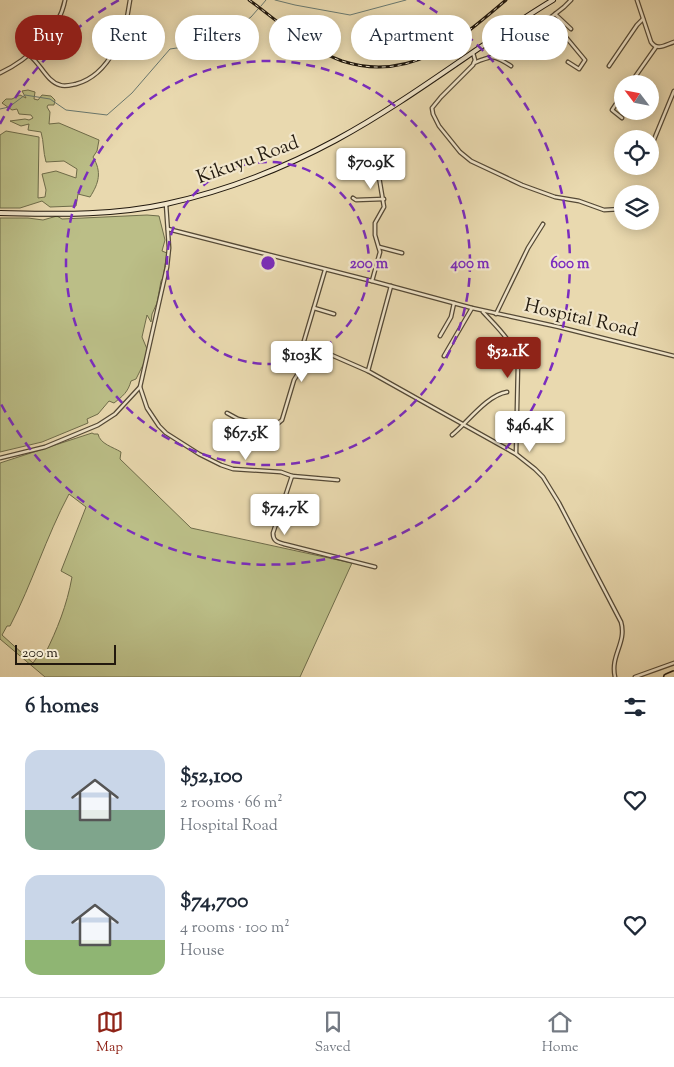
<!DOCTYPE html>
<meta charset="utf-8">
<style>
:root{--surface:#fff;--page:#f6f6f7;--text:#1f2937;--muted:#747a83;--line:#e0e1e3;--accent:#8f2418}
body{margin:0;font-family:"Sorts Mill Goudy",serif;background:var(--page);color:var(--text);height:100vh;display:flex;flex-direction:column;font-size:19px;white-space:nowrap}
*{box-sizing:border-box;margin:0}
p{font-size:16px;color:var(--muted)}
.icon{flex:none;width:28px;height:28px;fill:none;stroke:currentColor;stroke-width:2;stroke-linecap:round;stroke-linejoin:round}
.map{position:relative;height:677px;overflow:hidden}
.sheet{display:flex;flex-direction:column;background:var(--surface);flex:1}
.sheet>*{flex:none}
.banner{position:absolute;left:15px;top:15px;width:645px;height:45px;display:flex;gap:10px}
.needle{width:32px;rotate:302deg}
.fabs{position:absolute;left:614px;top:75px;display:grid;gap:10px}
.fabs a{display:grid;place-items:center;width:45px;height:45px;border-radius:50%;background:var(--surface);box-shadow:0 2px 12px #0003;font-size:25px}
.scale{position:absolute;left:15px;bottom:12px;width:101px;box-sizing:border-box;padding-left:5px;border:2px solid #22190e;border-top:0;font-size:14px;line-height:18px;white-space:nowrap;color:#22190e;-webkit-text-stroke:4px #f1e6cb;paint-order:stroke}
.price{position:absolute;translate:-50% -42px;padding:0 11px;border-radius:5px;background:#fff;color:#222;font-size:16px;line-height:32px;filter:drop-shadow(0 1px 2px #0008)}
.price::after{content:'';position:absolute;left:50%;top:30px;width:15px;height:11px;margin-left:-8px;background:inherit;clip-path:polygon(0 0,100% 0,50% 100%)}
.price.current{background:var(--accent);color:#fff}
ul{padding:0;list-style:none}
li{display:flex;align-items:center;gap:15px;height:125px;padding:0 25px}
li span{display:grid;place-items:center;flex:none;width:140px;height:100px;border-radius:15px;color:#555}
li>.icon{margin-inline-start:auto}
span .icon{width:60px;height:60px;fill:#fffc;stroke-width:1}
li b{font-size:21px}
h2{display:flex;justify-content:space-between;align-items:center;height:60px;padding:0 25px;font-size:21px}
.tag{padding:0 18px;border-radius:22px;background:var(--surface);box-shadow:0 2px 12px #0003;font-size:18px;line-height:45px}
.tag.current{background:var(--accent);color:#fff}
.dock{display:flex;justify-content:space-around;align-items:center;height:70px;border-top:1px solid var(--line);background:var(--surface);font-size:14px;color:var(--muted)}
.dock a{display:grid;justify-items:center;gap:2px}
.dock .current{color:var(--accent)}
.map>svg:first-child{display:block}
.green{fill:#bbbe87;stroke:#6e6c4a;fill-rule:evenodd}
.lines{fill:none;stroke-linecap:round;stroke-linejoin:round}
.stream{stroke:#697970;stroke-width:1}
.street-casing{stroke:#544936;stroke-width:5}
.secondary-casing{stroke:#22190e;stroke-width:6}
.highway-casing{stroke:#22190e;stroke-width:8}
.street{stroke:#f1e6cb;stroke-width:2.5}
.secondary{stroke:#f1e6cb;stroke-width:4}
.highway{stroke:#e9d9af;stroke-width:5}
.rail-casing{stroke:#22190e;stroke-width:3}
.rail{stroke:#f1e6cb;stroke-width:1;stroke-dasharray:4;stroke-linecap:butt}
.ring{fill:none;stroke:#7b2cbf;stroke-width:2.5;stroke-dasharray:9 6}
.labels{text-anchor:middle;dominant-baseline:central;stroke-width:4.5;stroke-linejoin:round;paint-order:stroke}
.street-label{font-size:19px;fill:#22190e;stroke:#f1e6cb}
.centre{fill:#7b2cbf;stroke:#f1e6cb;stroke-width:2.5}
.ring-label{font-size:15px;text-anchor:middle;font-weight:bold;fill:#7b2cbf;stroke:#f1e6cb;stroke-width:4.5;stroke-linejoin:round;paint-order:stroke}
</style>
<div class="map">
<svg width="674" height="677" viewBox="0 0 674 677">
<rect width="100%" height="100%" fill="#e9d9af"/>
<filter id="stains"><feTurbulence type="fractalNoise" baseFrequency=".004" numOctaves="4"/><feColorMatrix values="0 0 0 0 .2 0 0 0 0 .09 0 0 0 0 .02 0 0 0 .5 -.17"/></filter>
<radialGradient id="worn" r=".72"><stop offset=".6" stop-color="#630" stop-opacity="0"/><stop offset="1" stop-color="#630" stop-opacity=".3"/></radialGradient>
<g class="green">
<path d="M28 90 35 92 34 99 38 100 42 95 51 96 55 100 54 105H48L47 107 50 112 49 124 59 123 99 140 97 151 93 157C102 172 99 183 90 197L78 194 76 206 50 207 42 201 20 208H0V135L6 131 39 137 38 198 45 197 46 190 42 174 56 171 76 178 77 169 64 161 46 162C43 152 44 142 41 132L28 130 29 124 21 126 10 121 25 119 29 120 33 118 31 115 19 114 17 109 12 110 2 103 6 99H12L20 95 26 98 22 91Z"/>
<path d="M147 215 159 216 165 240 162 251 167 253 163 278 161 281 157 303 152 314 151 322 147 315 142 337 147 349 144 363 136 379 131 381C128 392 123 396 114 403L109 401 98 414 87 419 88 423 42 442 0 452V218H28L43 220 57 216 62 219Z"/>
<path d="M92 433 94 434H98C100 444 113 447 121 452L120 459 191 528 352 563 300 677H45L0 639V463ZM69 494 86 507 61 571 72 577C67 605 57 630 45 654L40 653 33 663 2 635 7 626H10C32 584 46 537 69 494Z"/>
</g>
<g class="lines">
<g class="stream">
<polyline points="275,0 295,5 350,15 406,0"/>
<polyline points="261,6 266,0"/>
<polyline points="0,109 9,107 25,95 50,99 66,110 107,115 132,93 170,49 218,42 251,17 258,9"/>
</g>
<defs>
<g id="street">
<path d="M637 0 651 42C657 51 665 45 674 42"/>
<polyline points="555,14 571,29"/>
<polyline points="473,53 475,60 473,65 441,97 432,108 433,114 439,126 460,152 471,161 522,185 555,197 579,201 604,210 622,209"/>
<path d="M30 56C40 63 47 82 60 85 65 87 71 85 76 84 110 75 126 32 130 0"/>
<polyline points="568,62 579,69 585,60 550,18 564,7 571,0"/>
<path d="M474 63C493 55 494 55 511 66"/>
<polyline points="609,66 637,25 643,19"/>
<path d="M0 73C28 60 59 32 65 0"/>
<polyline points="630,84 656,47"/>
<polyline points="622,118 612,110 622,95"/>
<polyline points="653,142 674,91"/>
<polyline points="353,198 356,200 384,199"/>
<polyline points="168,229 372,281 472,308 559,327 674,356"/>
<polyline points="379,247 402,253"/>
<polyline points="372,281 380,252 375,235 375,223 384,207 378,171"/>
<polyline points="314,308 334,314"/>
<path d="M483 312C498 328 513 341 518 364L516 454"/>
<polyline points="496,314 528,248 543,224"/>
<polyline points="440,336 451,317 454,303"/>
<path d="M304 343 368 371 516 454 535 469 543 477 559 503 621 622C627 643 610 655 615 677"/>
<polyline points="444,356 472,308"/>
<polyline points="368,371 391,286"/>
<polyline points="140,387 147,408 159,426 166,433 199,454 221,465 233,469 281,472 292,476"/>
<polyline points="227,413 238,419 267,426 276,425 282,420 294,380 299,372 301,351 325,270"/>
<path d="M452 435C467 423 487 395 507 392"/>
<polyline points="0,458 45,447 98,425 115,414 140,387 167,267 169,248 166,204"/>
<path d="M338 480 292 476 273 533C273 541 277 542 284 544L375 567"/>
<polyline points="635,677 674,663"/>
</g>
<path id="secondary" d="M0 213C55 214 112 216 166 204 225 191 284 168 336 140 412 99 480 44 553 0"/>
<polyline id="highway" points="667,677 674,674"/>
</defs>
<use href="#street" class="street-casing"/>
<use href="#secondary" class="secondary-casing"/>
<use href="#highway" class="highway-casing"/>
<use href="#street" class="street"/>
<use href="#secondary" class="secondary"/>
<use href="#highway" class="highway"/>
<defs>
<path id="rail" d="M249 0C278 21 308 49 342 61 410 83 458 41 506 0"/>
</defs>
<use href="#rail" class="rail-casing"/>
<use href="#rail" class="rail"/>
</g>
<g class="ring">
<circle cx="268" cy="263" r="101"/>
<circle cx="268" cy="263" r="202"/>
<path d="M0 124A302 302 0 0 1 119 0M417 0A302 302 0 1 1 0 402"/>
</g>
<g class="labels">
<g class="street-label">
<text transform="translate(248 161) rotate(-20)">Kikuyu Road</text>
<text transform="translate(581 319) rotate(13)">Hospital Road</text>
</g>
</g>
<circle cx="268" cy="263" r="8" class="centre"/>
<g class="ring-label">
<text x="369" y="268">200 m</text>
<text x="470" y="268">400 m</text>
<text x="570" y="268">600 m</text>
</g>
<rect width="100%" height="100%" filter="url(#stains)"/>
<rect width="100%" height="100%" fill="url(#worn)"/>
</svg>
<div class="fabs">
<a><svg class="needle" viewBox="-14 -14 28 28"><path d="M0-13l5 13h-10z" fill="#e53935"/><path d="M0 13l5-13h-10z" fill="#747a83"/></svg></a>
<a><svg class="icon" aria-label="locate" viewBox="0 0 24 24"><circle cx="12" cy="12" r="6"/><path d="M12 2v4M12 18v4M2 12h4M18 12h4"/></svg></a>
<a><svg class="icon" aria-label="layers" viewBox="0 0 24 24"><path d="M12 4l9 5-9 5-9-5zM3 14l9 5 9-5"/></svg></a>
</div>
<div class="scale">200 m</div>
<b class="price" style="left:371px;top:190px">$70.9K</b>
<b class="price current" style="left:508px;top:379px">$52.1K</b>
<b class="price" style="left:302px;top:383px">$103K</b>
<b class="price" style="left:530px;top:453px">$46.4K</b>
<b class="price" style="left:246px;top:461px">$67.5K</b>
<b class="price" style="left:285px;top:536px">$74.7K</b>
<div class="banner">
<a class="tag current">Buy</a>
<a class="tag">Rent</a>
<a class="tag">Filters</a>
<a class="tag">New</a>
<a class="tag">Apartment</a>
<a class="tag">House</a>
</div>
</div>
<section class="sheet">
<h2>6 homes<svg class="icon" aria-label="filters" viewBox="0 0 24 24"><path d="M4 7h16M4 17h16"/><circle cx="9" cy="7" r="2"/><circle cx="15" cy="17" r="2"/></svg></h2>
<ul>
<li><span style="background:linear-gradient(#c9d6e8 60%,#7fa58c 0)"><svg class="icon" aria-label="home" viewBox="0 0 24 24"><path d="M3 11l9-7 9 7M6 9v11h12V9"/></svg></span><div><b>$52,100</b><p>2 rooms · 66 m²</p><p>Hospital Road</p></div><svg class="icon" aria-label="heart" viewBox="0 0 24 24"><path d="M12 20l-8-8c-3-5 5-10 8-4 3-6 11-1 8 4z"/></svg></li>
<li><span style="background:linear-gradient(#c9d6e8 65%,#8fb573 0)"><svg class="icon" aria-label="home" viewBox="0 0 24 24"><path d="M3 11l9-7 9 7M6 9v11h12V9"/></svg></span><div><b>$74,700</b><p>4 rooms · 100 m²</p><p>House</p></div><svg class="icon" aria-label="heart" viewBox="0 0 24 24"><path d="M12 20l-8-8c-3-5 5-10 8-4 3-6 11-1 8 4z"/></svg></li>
</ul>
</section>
<nav class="dock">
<a class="current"><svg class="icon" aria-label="map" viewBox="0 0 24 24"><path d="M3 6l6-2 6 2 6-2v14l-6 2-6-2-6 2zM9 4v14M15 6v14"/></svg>Map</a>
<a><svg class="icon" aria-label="saved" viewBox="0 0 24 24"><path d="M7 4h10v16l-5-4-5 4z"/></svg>Saved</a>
<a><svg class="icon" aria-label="home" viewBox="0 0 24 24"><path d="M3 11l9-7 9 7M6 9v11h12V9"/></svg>Home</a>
</nav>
